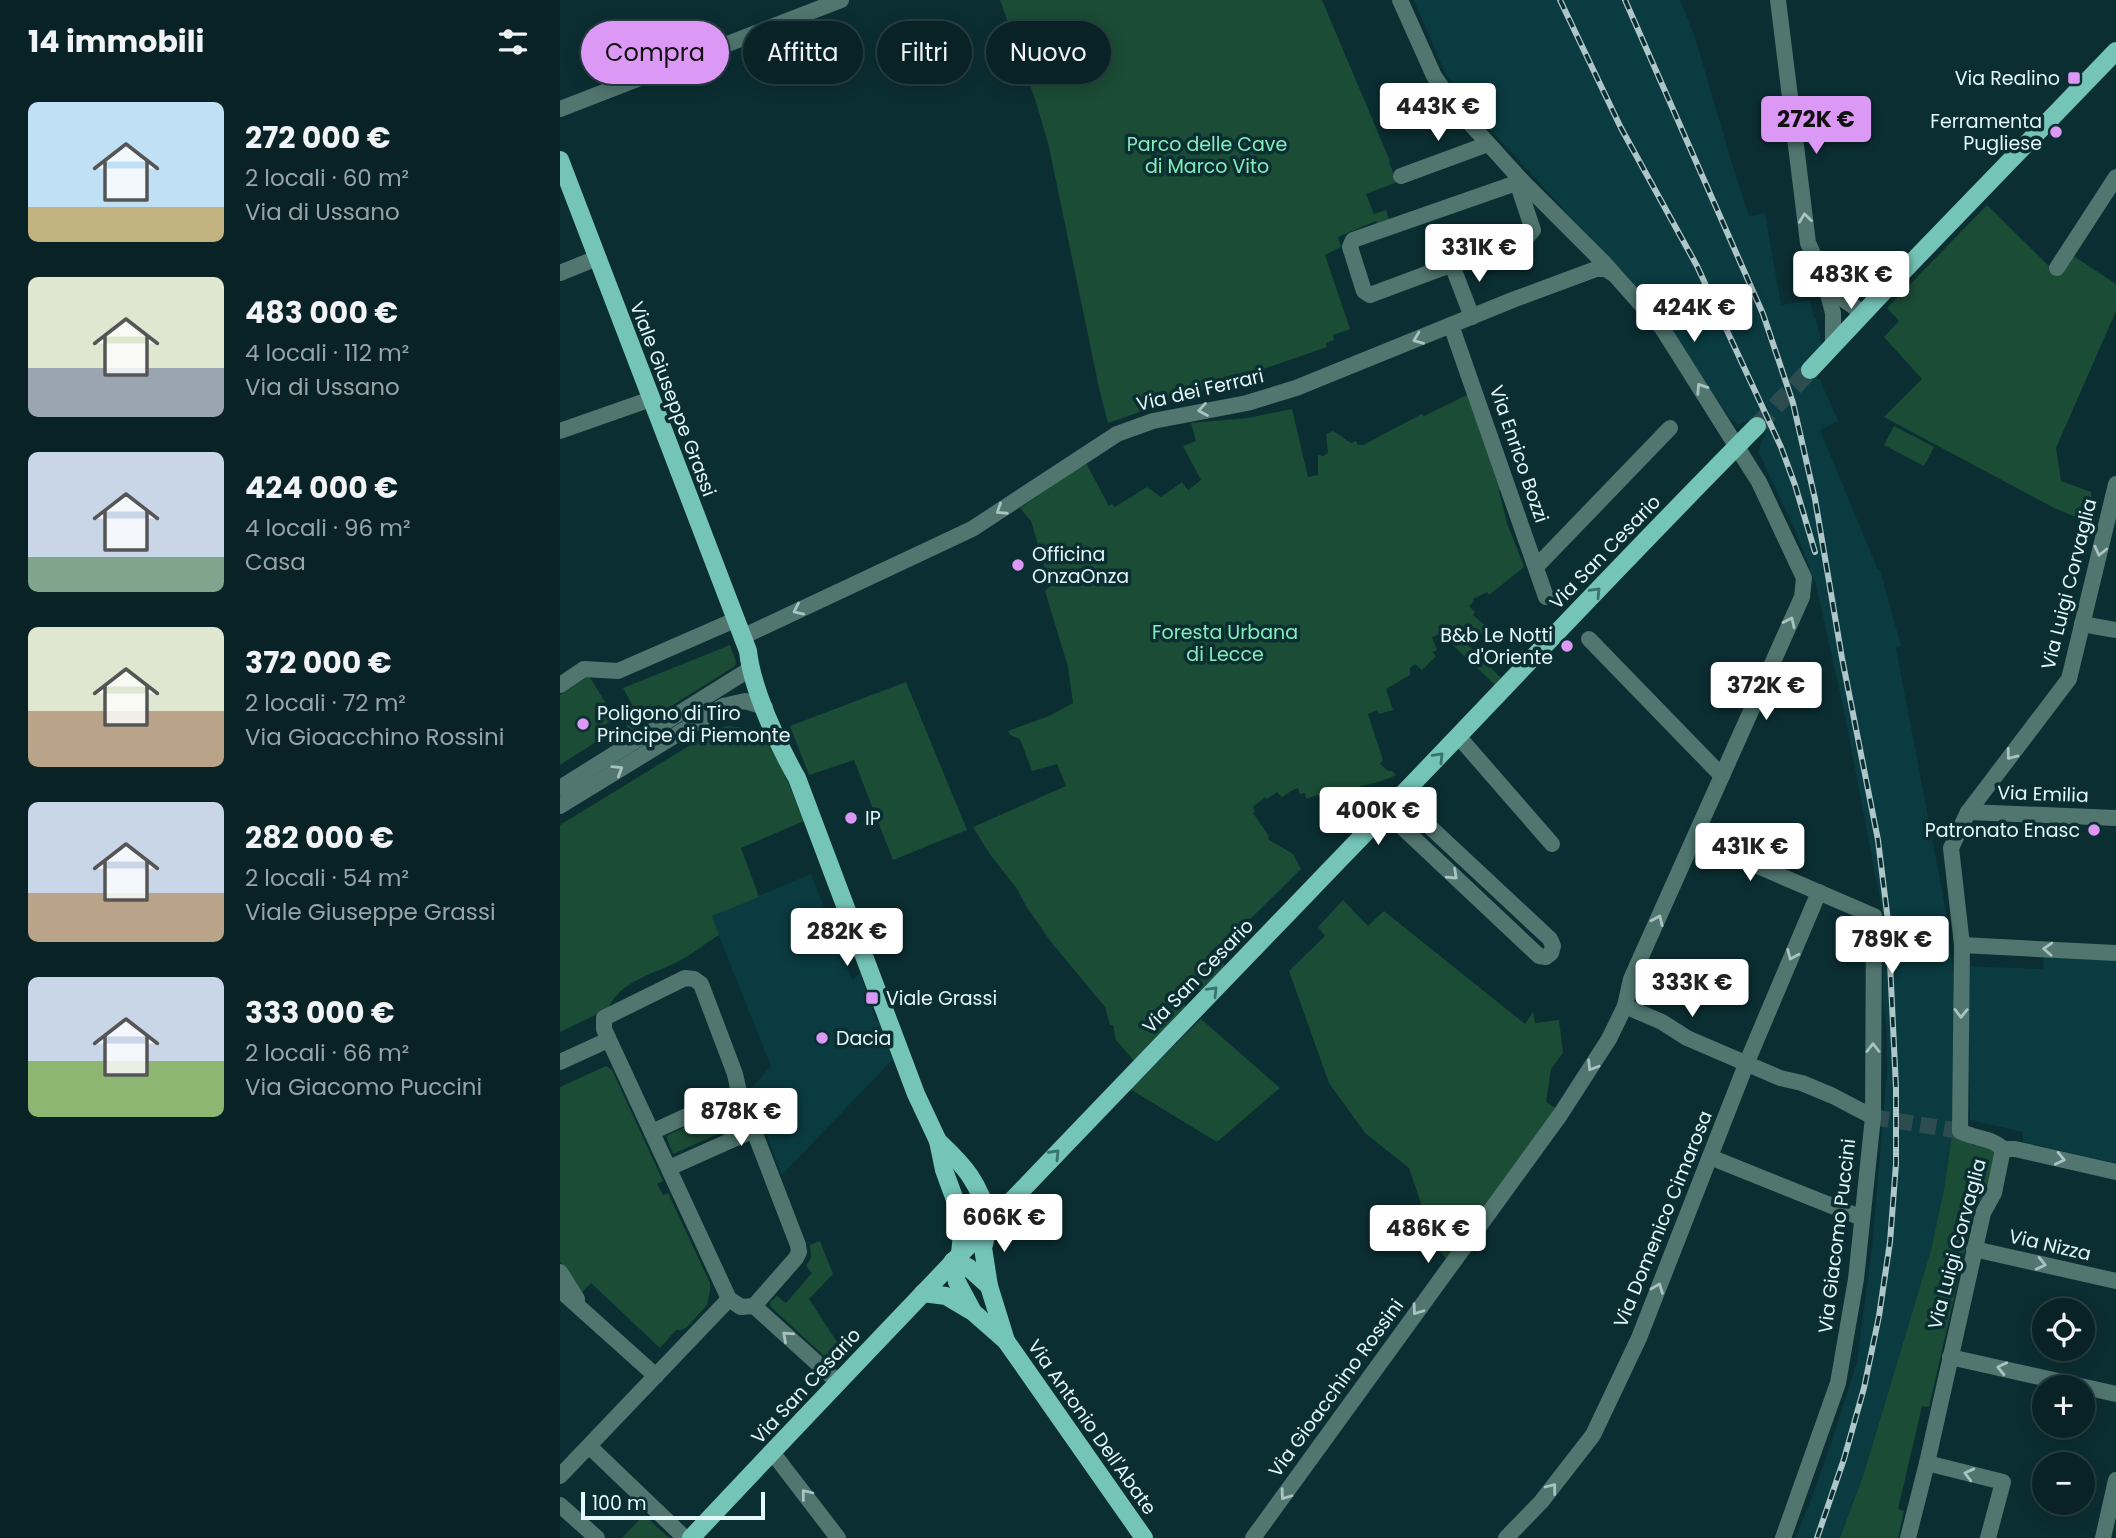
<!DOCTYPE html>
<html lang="it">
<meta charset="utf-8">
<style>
:root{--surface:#082226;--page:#162f32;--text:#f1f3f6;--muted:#98a4a7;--line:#293f43;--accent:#db99f5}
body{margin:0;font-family:Poppins,sans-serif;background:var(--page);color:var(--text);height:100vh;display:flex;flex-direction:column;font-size:26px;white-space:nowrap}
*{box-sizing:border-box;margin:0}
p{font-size:23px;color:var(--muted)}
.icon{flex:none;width:38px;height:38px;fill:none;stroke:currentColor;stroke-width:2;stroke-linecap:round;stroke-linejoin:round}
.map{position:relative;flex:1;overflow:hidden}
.drawer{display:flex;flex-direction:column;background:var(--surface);width:560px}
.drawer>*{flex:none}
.banner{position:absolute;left:21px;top:21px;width:665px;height:63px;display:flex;gap:14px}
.buttons{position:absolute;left:1472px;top:1298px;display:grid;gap:14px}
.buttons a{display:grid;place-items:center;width:63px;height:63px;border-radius:50%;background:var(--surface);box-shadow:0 4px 18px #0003,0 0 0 2px var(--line);font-size:35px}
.scale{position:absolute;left:21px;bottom:18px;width:184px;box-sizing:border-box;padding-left:7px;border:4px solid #e4f7f9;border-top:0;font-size:19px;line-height:24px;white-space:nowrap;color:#e4f7f9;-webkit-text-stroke:5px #0b2e32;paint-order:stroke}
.price{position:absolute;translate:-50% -60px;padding:0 16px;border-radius:7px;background:#fff;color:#222;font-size:23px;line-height:46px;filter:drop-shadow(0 2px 4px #0008)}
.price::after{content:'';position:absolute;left:50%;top:42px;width:21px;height:16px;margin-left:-10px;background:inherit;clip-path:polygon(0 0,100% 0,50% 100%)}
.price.current{background:var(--accent);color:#111}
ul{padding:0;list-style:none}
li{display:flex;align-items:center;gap:21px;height:175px;padding:0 28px}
li span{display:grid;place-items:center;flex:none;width:196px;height:140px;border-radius:10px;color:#555}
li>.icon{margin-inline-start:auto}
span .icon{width:84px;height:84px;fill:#fffc;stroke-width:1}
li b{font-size:30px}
h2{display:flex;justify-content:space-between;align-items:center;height:84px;padding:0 28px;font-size:30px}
.tag{padding:0 24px;border-radius:32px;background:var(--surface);box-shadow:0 4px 18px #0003,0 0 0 2px var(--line);font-size:24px;line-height:63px}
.tag.current{background:var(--accent);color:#111}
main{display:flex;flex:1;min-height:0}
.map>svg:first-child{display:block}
.built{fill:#0a3b40}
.green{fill:#1b4c35}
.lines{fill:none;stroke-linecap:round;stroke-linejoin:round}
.minor-tunnel{stroke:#2c4c50;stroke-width:16;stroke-dasharray:16 8;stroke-linecap:butt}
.major-tunnel{stroke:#2c4c50;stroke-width:18;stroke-dasharray:18 9;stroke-linecap:butt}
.minor{stroke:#517670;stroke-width:16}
.major{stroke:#74c4b7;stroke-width:18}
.rail-casing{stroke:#afc6c8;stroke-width:6}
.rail{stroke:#0b2e32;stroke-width:3.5;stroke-dasharray:10;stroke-linecap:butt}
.oneway{stroke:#a9c3c2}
.oneway2{stroke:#3a726e}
.poi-dot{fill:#db99f5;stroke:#0b2e32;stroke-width:2.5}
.labels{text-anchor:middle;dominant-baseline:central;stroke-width:7;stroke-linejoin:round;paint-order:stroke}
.poi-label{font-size:19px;fill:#e4f7f9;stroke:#0b2e32;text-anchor:start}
.park-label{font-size:19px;fill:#83eeb8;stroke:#0b2e32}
.street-label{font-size:19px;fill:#e4f7f9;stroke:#0b2e32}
</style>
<main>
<section class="drawer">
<h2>14 immobili<svg class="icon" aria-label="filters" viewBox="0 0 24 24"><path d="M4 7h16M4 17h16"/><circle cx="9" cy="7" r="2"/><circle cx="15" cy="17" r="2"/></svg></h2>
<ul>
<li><span style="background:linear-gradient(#bfe0f5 75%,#c2b280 0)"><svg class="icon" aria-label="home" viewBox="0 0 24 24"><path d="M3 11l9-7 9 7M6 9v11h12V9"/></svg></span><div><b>272 000 €</b><p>2 locali · 60 m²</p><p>Via di Ussano</p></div></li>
<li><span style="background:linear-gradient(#dfe7d0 65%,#9aa5b1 0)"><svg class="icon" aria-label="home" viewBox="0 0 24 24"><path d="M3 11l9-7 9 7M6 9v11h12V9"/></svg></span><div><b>483 000 €</b><p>4 locali · 112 m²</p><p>Via di Ussano</p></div></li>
<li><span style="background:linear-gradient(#c9d6e8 75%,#7fa58c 0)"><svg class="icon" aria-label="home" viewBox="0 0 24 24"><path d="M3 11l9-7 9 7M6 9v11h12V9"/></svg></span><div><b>424 000 €</b><p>4 locali · 96 m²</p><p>Casa</p></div></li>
<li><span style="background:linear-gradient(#dfe7d0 60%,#b9a48a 0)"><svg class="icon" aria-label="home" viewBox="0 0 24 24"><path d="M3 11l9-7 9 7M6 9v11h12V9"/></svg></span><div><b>372 000 €</b><p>2 locali · 72 m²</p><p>Via Gioacchino Rossini</p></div></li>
<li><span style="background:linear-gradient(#c9d6e8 65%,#b9a48a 0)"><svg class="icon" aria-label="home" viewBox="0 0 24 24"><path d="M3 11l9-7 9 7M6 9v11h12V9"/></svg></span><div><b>282 000 €</b><p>2 locali · 54 m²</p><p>Viale Giuseppe Grassi</p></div></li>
<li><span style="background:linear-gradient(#c9d6e8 60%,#8fb573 0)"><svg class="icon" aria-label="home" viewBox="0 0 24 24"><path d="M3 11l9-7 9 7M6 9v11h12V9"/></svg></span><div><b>333 000 €</b><p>2 locali · 66 m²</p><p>Via Giacomo Puccini</p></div></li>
</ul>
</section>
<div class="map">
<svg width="1556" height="1538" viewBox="0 0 1556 1538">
<rect width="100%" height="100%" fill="#0b2e32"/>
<g class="built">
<polygon points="854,0 1120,0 1135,37 1172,164 1189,216 1205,213 1221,305 1250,300 1254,318 1256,318 1262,346 1243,364 1260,380 1278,421 1260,430 1318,570 1320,570 1341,646 1336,648 1387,917 1393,972 1395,1038 1392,1135 1384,1189 1371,1250 1303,1476 1280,1538 1235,1538 1250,1503 1274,1435 1297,1361 1312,1249 1327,1071 1327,1030 1323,1002 1322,909 1284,711 1256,585 1236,533 1199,453 1201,442 1206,434 1191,420 1178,425 1169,418 1100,315 902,98 885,73"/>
<polygon points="251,874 292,980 300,973 316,1021 319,1023 333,1059 222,1175 190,1090 211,1066 151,916"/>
<polygon points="1484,953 1556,958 1556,1163 1463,1142 1463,1132 1410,1120 1408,966 1483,969"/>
</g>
<g class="green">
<polygon points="440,0 762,0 830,161 829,162 837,182 806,194 814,214 826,210 830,222 818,226 816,221 778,237 781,247 765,255 790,329 773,335 774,340 766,343 767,347 548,423 539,388 489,147 477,105"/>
<polygon points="1427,205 1490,267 1512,255 1556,284 1556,311 1496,448 1501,481 1531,492 1535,525 1494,508 1324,417 1362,379 1324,337 1339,321 1327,308"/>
<path d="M907 395 942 490 939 491 947 523 964 567 929 595 927 592 913 599 914 601 909 606 915 612 913 615 928 628 914 642 908 637 904 641 941 678 935 685 881 634 872 637 877 650 872 652 876 656 862 670 855 664 850 668V675L826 689 833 710 819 714 817 710 808 714 823 760 820 764 828 771H832L836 775C808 789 775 788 746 799L745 793 740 794 738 788 731 791 722 797 717 792 707 799 705 797 693 807 695 812 693 813 709 836 708 839 733 854 741 869 678 931 674 928 668 934 672 938 667 942 664 940 650 952 665 966 640 991 635 986 627 992 623 988 616 994 626 1007 574 1061 556 1040 553 1025H550L545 1007 491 942 466 906 457 889 429 853 413 827 506 786 497 764 472 771 460 739 450 735 448 731 489 716 513 703 508 667 485 591 490 586 471 521 460 508 526 463 549 506 552 504 555 507 587 487 601 497 622 482 628 490 641 480 623 446 636 441 631 423 688 418 732 409 748 477 758 475V455L763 456 768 453 766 434 773 431 791 443 796 441 798 445H803L862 414 864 416Z"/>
<polygon points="1334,426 1374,447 1364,466 1324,445"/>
<polygon points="170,645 176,662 175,666 62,737 75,710 63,688"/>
<polygon points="29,676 55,718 37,730 42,738 0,765 0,695"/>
<polygon points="346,682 407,830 333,860 294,760 249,775 230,726"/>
<path d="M168 726C179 727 191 729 200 736 217 748 235 801 244 821L181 848 199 897 152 916 159 935C146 943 134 953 121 960 95 974 60 980 48 1009L0 1032V825L155 730Z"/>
<polygon points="783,900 808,926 824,911 965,1024 973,1012 975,1023 999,1020 1003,1053 991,1069 986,1102 998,1110 887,1260 875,1245 849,1168 805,1133 769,1083 729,971 765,936 758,927"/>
<polygon points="641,1019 720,1088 657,1142 570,1089"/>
<polygon points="46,1066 52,1070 103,1181 97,1184 103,1195 108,1193 150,1283 150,1291 147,1305 127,1327 122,1330 116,1330 100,1348 31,1283 20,1294 0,1261 0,1087"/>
<polygon points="174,1105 180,1124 113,1154 106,1136"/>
<polygon points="1392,1135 1402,1137 1414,1146 1418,1144 1431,1146 1436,1154 1427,1192 1415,1206 1369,1407 1362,1406 1338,1509 1344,1511 1338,1538 1280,1538 1303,1476 1371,1250 1384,1189"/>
<polygon points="260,1241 273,1274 249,1299 286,1356 276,1367 210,1306 210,1302 217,1296 226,1303 252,1273 246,1266 251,1258 250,1245"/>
<polygon points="84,1515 109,1538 62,1538"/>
</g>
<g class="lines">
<polyline class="minor-tunnel" points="1313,1117 1400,1131"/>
<polyline class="major-tunnel" points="1197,426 1250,370"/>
<g class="minor">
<path d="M1218 0 1248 243C1263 275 1270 296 1304 312"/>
<polyline points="0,109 281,0"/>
<polyline points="841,176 928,144"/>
<polygon points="962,181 959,188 973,230 968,236 810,295 804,291 790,247 793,240"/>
<polyline points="892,265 912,317"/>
<polyline points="1497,268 1556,177"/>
<polyline points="0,273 37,258"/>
<polyline points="1265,283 1273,313 1273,346"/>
<polyline points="891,325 986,597"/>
<polyline points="0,431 91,399"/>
<polyline points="976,567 1110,428"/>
<polyline points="1522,624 1556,630"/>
<polyline points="182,637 412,529 557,434 593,421 687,403 736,388 955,299 1036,269 1046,269 1052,273"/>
<polyline points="1029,639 1162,776"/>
<polyline points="0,685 24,669 58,671 175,620"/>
<polyline points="898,736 992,844"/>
<polyline points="0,788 190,669"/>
<polyline points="0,806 163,706 185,701 205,707"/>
<polyline points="826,812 979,956 986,957 991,953 993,946 990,939 839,798"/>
<polyline points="1408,812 1556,818"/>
<polyline points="1135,839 1314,916 1313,1117 1296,1279 1278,1383 1223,1538"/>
<polyline points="1402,945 1556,953"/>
<polyline points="1065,1006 1102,1022 1127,1038 1220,1078 1242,1083 1273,1096 1313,1117"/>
<polyline points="0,1062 48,1040"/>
<polyline points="92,1132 179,1092"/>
<path d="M1443 1149C1431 1137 1414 1139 1400 1131L1402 945 1391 848 1408 812 1509 679 1556 484"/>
<polyline points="1443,1149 1455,1149 1556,1172"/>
<polyline points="1150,1157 1302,1218"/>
<polyline points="109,1168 194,1130"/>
<polyline points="1414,1249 1556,1281"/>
<polyline points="0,1272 17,1299"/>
<polyline points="0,1290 96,1376"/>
<polyline points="194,1306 236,1258 239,1252 238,1245 179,1092 175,1074 141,984 134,979 125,978 44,1018 44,1029 169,1299 181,1307 194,1306 278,1382"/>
<polyline points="1390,1357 1556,1394"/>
<polyline points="29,1446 125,1538"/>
<polyline points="212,1452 278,1538"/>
<polyline points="1367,1463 1443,1482 1428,1538"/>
<polyline points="0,1476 169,1299"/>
<polyline points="0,1505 37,1538"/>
<polyline points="693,1538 1000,1115 1049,1039 1065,1006 1071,979 1242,597 1244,578 1199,482 1102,328 1045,264 962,181 896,108 874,76 840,0"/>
<polyline points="946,1538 981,1502 1033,1435 1079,1338 1187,1062 1259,892"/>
<polyline points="1348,1538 1367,1463 1423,1213 1434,1193 1443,1149"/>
<polyline points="1543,1538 1556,1480"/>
</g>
<g class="major">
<path d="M0 160 188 651C192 689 218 745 237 778L356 1094 378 1141 384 1170 399 1211 402 1233 400 1254"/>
<polyline points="1250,370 1327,288 1556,51"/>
<path d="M378 1141C407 1168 418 1182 430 1221"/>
<polyline points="429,1225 423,1248 429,1286 446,1341"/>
<polyline points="393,1261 397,1282 412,1310"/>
<polyline points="393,1261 408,1267 429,1286"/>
<polyline points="363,1293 386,1296 413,1312 446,1341 584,1538"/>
<path d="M131 1538C364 1290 601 1045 837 800 957 675 1075 549 1197 426"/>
</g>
<defs>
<g id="rail">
<polyline points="1000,0 1061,128 1137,266 1221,447 1235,485 1255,552"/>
<polyline points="1065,0 1203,314 1233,403 1255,499 1282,658 1318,840 1328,921 1336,1088 1336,1164 1330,1242 1319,1316 1304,1388 1284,1459 1257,1538"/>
</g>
</defs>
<use href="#rail" class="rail-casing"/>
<use href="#rail" class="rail"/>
</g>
<defs><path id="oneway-chevron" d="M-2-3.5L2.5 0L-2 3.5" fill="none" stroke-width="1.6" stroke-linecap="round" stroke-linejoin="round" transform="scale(1.75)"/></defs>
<g class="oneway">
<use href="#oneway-chevron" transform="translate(1245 218) rotate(-97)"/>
<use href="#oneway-chevron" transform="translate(858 339) rotate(158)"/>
<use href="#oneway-chevron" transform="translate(1141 388) rotate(-123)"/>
<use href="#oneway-chevron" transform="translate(643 410) rotate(170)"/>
<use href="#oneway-chevron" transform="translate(441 510) rotate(147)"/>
<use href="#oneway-chevron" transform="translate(1540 551) rotate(103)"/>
<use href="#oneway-chevron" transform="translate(238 610) rotate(155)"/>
<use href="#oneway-chevron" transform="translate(1230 622) rotate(-65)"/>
<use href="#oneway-chevron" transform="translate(1451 755) rotate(127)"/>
<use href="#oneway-chevron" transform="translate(58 770) rotate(-32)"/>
<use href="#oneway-chevron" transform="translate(893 875) rotate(43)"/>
<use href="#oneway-chevron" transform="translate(1098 920) rotate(-66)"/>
<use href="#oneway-chevron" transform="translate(1488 949) rotate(-177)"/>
<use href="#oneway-chevron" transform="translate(1232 955) rotate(113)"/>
<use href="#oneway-chevron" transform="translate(1401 1013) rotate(91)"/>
<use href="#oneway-chevron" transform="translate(1313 1048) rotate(-90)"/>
<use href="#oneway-chevron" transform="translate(1032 1066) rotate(122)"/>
<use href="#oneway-chevron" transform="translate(1500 1159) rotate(13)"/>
<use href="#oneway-chevron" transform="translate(1481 1264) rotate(13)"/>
<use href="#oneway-chevron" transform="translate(1098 1288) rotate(-69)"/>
<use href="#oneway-chevron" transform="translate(857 1310) rotate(126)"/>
<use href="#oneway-chevron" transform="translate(227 1336) rotate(-138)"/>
<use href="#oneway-chevron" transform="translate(1442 1368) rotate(-167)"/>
<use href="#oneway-chevron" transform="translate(1409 1474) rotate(-166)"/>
<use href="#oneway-chevron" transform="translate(992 1488) rotate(-52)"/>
<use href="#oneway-chevron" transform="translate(246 1494) rotate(-128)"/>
<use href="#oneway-chevron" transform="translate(725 1495) rotate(126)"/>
</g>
<g class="oneway2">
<use href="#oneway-chevron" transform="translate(1036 592) rotate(-46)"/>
<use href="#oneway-chevron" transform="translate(879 757) rotate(-46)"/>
<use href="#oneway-chevron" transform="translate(653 991) rotate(-46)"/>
<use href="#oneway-chevron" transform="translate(495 1154) rotate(-46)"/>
</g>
<g class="poi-dot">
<rect x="1507" y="71" width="14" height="14" rx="3.5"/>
<circle cx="1496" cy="132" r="7"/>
<circle cx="458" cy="565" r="7"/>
<circle cx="1007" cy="646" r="7"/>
<circle cx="23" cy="724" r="7"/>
<circle cx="291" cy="818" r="7"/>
<circle cx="1534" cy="830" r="7"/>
<rect x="305" y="991" width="14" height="14" rx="3.5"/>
<circle cx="262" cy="1038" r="7"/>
</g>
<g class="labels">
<g class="poi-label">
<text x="1500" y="78" text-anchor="end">Via Realino</text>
<text x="1482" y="121" text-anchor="end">Ferramenta<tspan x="1482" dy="22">Pugliese</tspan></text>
<text x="472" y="554">Officina<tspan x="472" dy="22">OnzaOnza</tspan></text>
<text x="993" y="635" text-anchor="end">B&amp;b Le Notti<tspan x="993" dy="22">d'Oriente</tspan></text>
<text x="37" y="713">Poligono di Tiro<tspan x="37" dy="22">Principe di Piemonte</tspan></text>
<text x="305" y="818">IP</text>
<text x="1520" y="830" text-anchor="end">Patronato Enasc</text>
<text x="326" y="998">Viale Grassi</text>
<text x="276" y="1038">Dacia</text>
</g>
<g class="park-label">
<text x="647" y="144">Parco delle Cave<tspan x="647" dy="22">di Marco Vito</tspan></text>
<text x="665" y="632">Foresta Urbana<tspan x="665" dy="22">di Lecce</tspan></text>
</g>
<g class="street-label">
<text transform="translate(640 390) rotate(-13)">Via dei Ferrari</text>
<text transform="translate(113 399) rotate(69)">Viale Giuseppe Grassi</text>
<text transform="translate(959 454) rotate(71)">Via Enrico Bozzi</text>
<text transform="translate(1045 552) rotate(-46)">Via San Cesario</text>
<text transform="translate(1509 584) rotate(-76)">Via Luigi Corvaglia</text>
<text transform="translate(1483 794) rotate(2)">Via Emilia</text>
<text transform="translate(638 976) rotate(-46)">Via San Cesario</text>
<text transform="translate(1103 1219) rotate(-68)">Via Domenico Cimarosa</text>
<text transform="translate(1277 1236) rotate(-83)">Via Giacomo Puccini</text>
<text transform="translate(1397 1244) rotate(-75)">Via Luigi Corvaglia</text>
<text transform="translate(1490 1245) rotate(13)">Via Nizza</text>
<text transform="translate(246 1386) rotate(-47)">Via San Cesario</text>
<text transform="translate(776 1388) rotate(-54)">Via Gioacchino Rossini</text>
<text transform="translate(532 1427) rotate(55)">Via Antonio Dell'Abate</text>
</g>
</g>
</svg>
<div class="buttons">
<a><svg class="icon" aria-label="locate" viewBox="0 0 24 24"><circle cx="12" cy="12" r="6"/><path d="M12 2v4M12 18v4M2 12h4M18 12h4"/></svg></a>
<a>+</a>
<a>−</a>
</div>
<div class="scale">100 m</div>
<b class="price" style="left:878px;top:143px">443K €</b>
<b class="price current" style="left:1256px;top:156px">272K €</b>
<b class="price" style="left:919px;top:284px">331K €</b>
<b class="price" style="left:1291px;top:311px">483K €</b>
<b class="price" style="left:1134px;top:344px">424K €</b>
<b class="price" style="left:1206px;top:722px">372K €</b>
<b class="price" style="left:818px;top:847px">400K €</b>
<b class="price" style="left:1190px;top:883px">431K €</b>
<b class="price" style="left:287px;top:968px">282K €</b>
<b class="price" style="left:1332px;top:976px">789K €</b>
<b class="price" style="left:1132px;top:1019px">333K €</b>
<b class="price" style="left:181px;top:1148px">878K €</b>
<b class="price" style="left:444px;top:1254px">606K €</b>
<b class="price" style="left:868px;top:1265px">486K €</b>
<div class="banner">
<a class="tag current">Compra</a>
<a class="tag">Affitta</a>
<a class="tag">Filtri</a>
<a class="tag">Nuovo</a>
</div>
</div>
</main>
